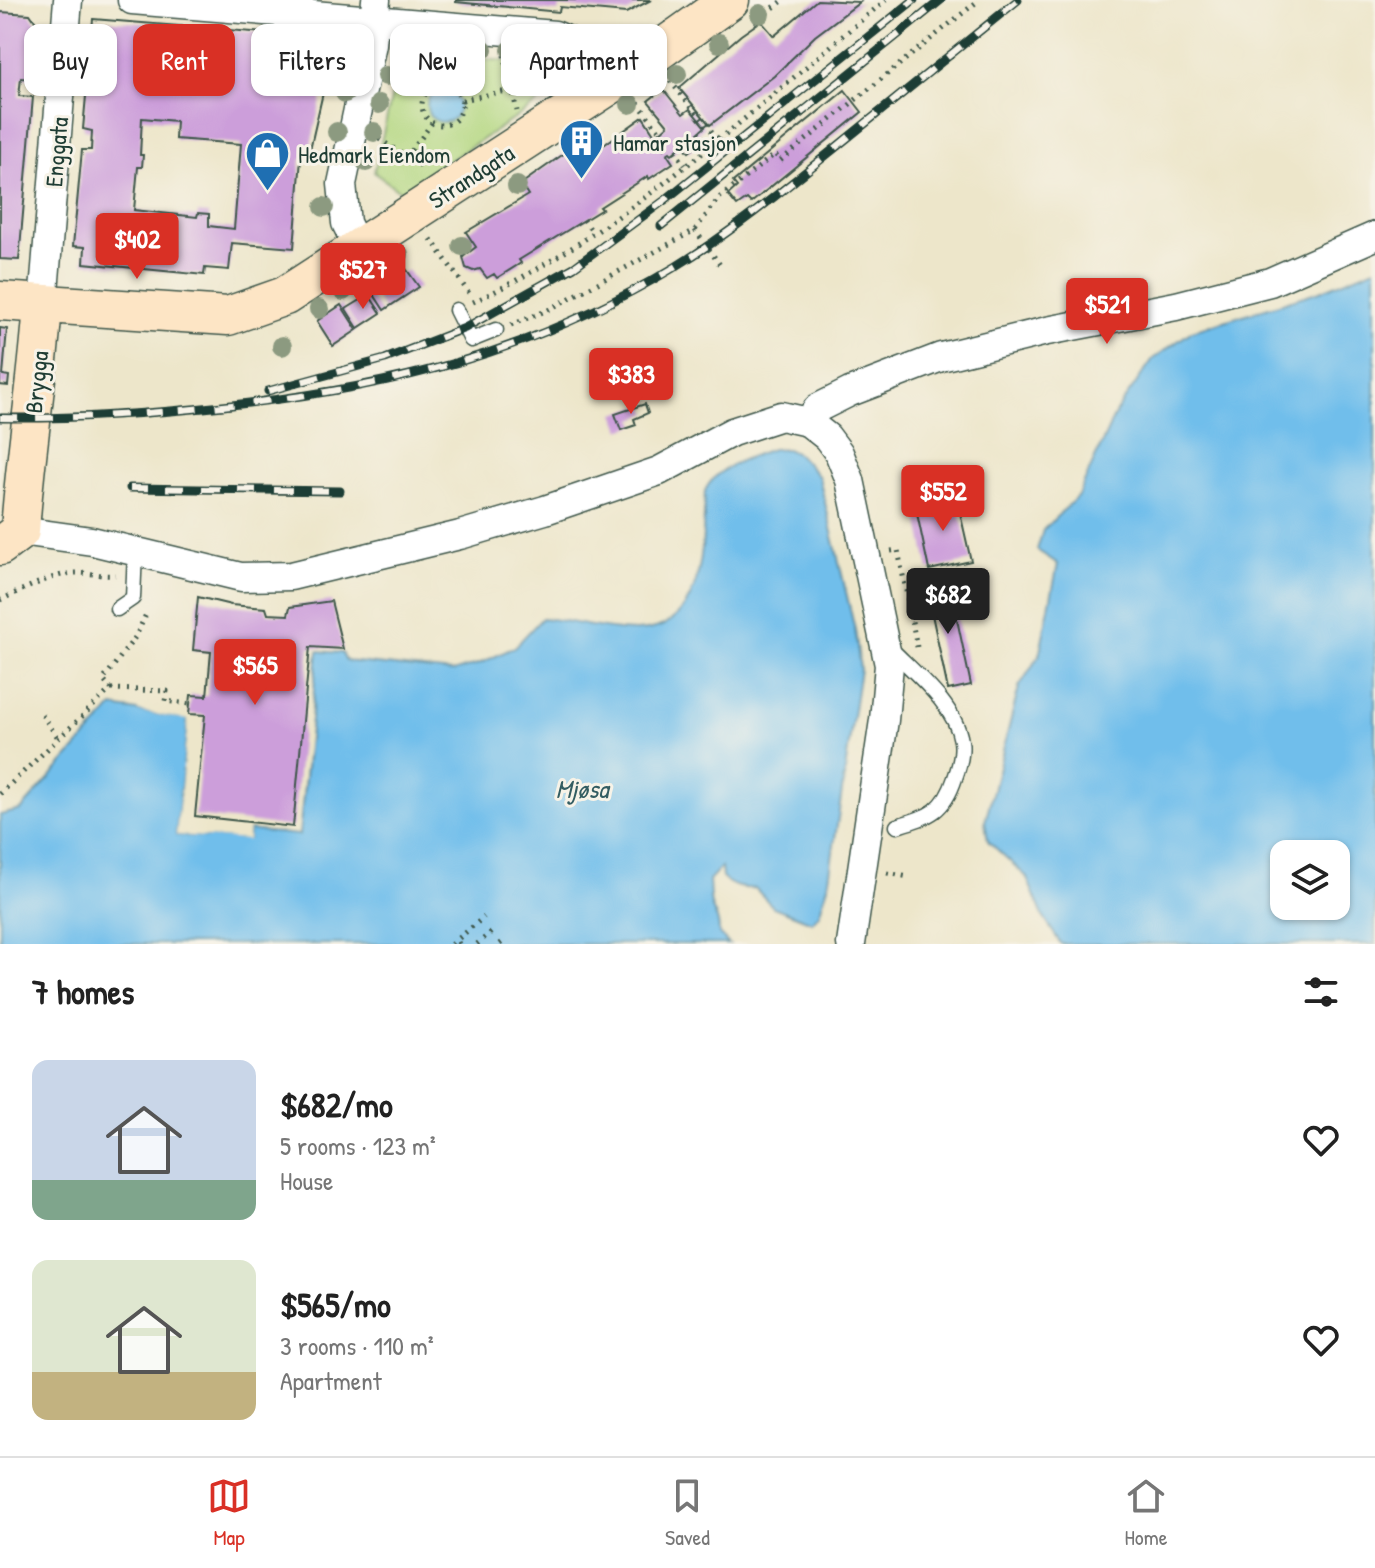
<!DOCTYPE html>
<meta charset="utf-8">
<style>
:root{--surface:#fff;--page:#f2f2f2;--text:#222;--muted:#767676;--line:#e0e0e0;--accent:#d93025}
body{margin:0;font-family:"Patrick Hand",sans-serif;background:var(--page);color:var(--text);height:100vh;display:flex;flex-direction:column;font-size:30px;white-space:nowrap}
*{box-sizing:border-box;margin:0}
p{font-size:26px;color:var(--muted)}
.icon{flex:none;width:44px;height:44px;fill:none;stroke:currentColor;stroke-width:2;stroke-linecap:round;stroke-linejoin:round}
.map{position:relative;height:944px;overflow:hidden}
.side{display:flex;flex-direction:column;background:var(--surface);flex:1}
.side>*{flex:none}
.top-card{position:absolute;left:24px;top:24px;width:800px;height:72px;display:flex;gap:16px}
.buttons{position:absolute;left:1270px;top:840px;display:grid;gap:16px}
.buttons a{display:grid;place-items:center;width:80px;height:80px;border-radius:16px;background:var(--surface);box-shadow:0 2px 6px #0004;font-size:40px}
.price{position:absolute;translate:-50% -68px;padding:0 18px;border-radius:8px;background:var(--accent);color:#fff;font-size:26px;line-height:52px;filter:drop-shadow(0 2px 4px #0008)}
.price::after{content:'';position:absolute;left:50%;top:48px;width:24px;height:18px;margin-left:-12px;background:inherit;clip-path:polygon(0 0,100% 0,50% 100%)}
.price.selected{background:#222;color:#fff}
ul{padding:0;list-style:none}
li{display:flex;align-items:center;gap:24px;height:200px;padding:0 32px}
li span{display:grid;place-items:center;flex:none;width:224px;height:160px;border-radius:16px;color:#555}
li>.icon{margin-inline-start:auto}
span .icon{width:96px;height:96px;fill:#fffc;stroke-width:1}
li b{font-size:34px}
h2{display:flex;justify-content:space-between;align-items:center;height:96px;padding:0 32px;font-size:34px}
.chip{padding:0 28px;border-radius:16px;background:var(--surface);box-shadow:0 2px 6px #0004;font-size:28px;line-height:72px}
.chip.selected{background:var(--accent);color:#fff}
.menu{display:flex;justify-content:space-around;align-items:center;height:112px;border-top:2px solid var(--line);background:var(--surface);font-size:22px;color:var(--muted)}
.menu a{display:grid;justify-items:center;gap:4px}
.menu .selected{color:var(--accent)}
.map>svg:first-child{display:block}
.green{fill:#b3d780;stroke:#698a5a;stroke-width:2}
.water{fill:#70beeb;stroke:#487e90;stroke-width:2;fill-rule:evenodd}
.pier{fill:#ede6ca}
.building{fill:#cc9eda;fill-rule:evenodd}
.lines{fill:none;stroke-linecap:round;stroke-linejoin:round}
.lane-casing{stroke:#3e564a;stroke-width:17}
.street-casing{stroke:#3e564a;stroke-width:31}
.secondary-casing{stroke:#3e564a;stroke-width:41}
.path{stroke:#3e564a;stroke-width:5;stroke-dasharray:2 6;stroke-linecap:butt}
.lane{stroke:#fff;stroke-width:14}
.street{stroke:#fff;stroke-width:28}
.secondary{stroke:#fde5c5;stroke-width:38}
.rail-casing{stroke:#1f3d34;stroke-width:9}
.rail{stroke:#f7f3e8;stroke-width:6;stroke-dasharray:18;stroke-linecap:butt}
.tree{fill:#8c9a80}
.labels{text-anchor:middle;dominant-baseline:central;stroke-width:6;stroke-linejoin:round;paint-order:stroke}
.poi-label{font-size:24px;fill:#1f3d34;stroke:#f7f3e8;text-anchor:start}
.street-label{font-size:24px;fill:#1f3d34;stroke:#f7f3e8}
.water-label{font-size:26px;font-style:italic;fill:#335d62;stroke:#f7f3e8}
</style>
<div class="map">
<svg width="1375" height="944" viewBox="0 0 1375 944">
<rect width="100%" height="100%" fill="#f7f3e8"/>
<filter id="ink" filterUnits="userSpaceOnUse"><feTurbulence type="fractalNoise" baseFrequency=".0125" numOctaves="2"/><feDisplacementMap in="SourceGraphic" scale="16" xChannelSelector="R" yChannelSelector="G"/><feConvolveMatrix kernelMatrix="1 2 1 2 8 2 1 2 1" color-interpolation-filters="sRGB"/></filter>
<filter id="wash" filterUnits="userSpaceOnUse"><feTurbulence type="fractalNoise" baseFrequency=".006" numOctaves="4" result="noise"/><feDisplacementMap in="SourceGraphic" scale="32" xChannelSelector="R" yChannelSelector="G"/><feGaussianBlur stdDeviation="1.8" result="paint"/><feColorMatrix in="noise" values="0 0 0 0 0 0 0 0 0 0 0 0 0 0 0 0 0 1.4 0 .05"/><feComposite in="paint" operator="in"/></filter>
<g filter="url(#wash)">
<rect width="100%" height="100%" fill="#ede6ca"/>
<polygon class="green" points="417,55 540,63 550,71 551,84 547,97 401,192 374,172 398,69"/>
<g class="water">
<circle cx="443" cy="106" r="16"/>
<path d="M1375 268V944H1061L1044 918 1026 876 988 841 985 822 1019 687 1039 656 1058 564 1037 550 1043 530 1078 496 1116 412 1153 359 1192 331 1320 291ZM1284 854H1336V906H1284Z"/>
<path d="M772 449H787L799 455 819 477 855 630 860 669 828 886 819 914 812 922 773 907 755 888C741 889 733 887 722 878L721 867 709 880C710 888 709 900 712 908 717 918 719 922 719 934L729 944H0V815L21 810 113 707 188 719 176 835 248 839 249 830 299 835 318 651 342 653 346 661 453 672 481 663 515 647 542 618C573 621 605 631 636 631 708 630 702 542 705 491 715 468 748 457 772 449Z"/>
</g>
<polygon class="pier" points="139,707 189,715 192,718 181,832 244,836 245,828 249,826 248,840 176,835 188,720 138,711"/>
<g id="blocks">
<g class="building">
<polygon points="456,0 651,0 626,13 560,7 559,12 456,2"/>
<polygon points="817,0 860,2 815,36 774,76 710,125 679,88 741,35 761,21 774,36"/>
<polygon points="0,12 30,14 37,24 33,79 21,78 19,96 33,97 19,260 0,259"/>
<path d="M93 19 276 34 330 42 333 49 308 158H301L294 248 232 243 229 270 205 268 204 275 84 263 85 247 73 246 82 150H91L92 131 83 129ZM142 118 176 121 175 139 241 144 234 229 209 226V214L198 213 197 217 134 210 138 167H142L143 155H140Z"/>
<polygon points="663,89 683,114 690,109 705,127 698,133 704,140 689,152 683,145 672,154 670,152 667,154 673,163 649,179 648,176 600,207 602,209 519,260 521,263 497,278 494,274 487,278 480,269 473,271 466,268 463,257 476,247 466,232 528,195 521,184 565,153 576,147 584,159 643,117 664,149 666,147 657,135 668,125 648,101"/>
<polygon points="845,90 862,112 751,203 747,199 737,206 728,195 737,187 733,182"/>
<polygon points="407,270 419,287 384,310 373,293"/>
<polygon points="369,295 381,313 358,328 346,309"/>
<polygon points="341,305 357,330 333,346 317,321"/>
<polygon points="0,328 7,329 3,375 9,376 8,386 0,385"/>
<polygon points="645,404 648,413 634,419 636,425 621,430 615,414"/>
<polygon points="956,495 971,561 929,570 915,504"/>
<polygon points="949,582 971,685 948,690 926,586"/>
<polygon points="198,597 231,605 266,608 268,614 288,615 290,607 331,601 343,649 310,647 293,827 195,816 205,715 189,714 191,695 207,696 211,652 193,650"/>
</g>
</g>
</g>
<g filter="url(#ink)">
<use href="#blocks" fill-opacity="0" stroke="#3e564a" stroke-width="2"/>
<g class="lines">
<defs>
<g id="lane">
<polyline points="456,310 471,340 496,330"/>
<polyline points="117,609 133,598 135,552"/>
<path d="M889 647C914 673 955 704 961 741 963 752 959 767 955 778 944 812 930 816 897 826"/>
</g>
<g id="street">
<path d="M132 0 555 35C587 49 595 52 616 81"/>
<polyline points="359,249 346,223 342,184 372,44 376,0"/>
<polyline points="43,304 68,0"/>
<polyline points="808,422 818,408 850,392 941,357 1047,331 1176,306 1270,282 1375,236"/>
<polyline points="20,531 92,541 241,577 291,576 460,535 545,510 659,471 732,432 781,416 808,422 827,437 839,453 850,480 889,665 884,720 851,944"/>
</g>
<g id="secondary">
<polyline points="0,301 228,316 285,296 616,81 730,0"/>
<path d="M0 546 20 531C25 455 38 380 43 304"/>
</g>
</defs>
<use href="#lane" class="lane-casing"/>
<use href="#street" class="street-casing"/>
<use href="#secondary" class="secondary-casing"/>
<g class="path">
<polyline points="754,22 784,0"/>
<polyline points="402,53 410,66 431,88"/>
<polyline points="504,55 517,111"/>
<polyline points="670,81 719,140"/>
<circle cx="442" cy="105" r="20"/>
<polyline points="462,100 512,90"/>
<polyline points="638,103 660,132"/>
<polyline points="684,137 694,129"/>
<polyline points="379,139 424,168"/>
<polyline points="675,151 685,165"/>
<polyline points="407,157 432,123"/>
<polyline points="584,220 593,233"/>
<polyline points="695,230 723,269"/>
<polyline points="431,239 471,296"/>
<path d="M473 302C628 230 755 107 886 0"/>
<polyline points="511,325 548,310 695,230 719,198 775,154 780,161 979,0"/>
<polyline points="891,551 898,550 917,647"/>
<path d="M0 600C21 591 54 573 77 573 90 573 102 576 115 575"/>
<polyline points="111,689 167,691 165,701 190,704"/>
<polyline points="42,715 59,739"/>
<polyline points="0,794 111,689 103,680 136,636 147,612"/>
<polyline points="887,873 909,877"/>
<polyline points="459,938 484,917"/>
<polyline points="458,942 459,944"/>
<polyline points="452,944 453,943"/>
<polyline points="477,944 494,930"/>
<polyline points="500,944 504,941"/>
</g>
<use href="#lane" class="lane"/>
<use href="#street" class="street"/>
<use href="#secondary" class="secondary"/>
<defs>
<g id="rail">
<polyline points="661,226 941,0"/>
<polyline points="268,391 385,359 465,328 574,267 665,200 914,0"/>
<path d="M0 418C75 419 148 414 223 406 390 388 530 354 675 267 734 231 787 187 840 144 899 96 959 48 1018 0"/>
<polyline points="130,488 340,491"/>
</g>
</defs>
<use href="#rail" class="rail-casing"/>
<use href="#rail" class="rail"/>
</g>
<g class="tree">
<circle cx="760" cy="14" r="10"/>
<circle cx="719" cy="43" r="10"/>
<circle cx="429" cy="44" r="10"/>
<circle cx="456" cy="46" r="10"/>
<circle cx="483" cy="49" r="10"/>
<circle cx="511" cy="50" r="10"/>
<circle cx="535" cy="53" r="10"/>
<circle cx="677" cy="74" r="10"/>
<circle cx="386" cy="76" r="10"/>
<circle cx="345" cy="93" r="10"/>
<circle cx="379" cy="104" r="10"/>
<circle cx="630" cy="104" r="10"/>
<circle cx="337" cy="132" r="10"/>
<circle cx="374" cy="132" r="10"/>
<circle cx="587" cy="133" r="10"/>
<circle cx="366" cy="162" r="10"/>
<circle cx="517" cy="186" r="10"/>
<circle cx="324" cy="207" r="10"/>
<circle cx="462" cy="246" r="10"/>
<circle cx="399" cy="254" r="10"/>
<circle cx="368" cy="275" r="10"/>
<circle cx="343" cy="291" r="10"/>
<circle cx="319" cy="309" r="10"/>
<circle cx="282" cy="346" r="10"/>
</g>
</g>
<defs>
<symbol id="building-pin" viewBox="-11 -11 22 30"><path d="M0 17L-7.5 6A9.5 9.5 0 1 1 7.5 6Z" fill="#1f6fb2" stroke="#f7f3e8"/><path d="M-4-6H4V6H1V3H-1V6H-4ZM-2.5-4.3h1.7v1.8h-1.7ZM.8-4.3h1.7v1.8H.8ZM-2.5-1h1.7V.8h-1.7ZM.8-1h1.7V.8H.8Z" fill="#fff"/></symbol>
<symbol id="shop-pin" viewBox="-11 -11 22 30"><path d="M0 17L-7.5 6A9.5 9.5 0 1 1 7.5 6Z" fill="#1f6fb2" stroke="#f7f3e8"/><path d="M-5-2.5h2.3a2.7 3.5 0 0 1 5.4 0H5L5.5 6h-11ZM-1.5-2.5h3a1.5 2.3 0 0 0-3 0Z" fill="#fff"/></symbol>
</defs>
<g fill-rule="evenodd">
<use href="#building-pin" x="556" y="116" width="51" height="69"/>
<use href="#shop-pin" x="242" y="128" width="51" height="69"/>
</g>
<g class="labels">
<g class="poi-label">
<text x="613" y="142">Hamar stasjon</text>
<text x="298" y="154">Hedmark Eiendom</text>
</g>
<g class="street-label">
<text transform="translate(56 152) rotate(-85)">Enggata</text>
<text transform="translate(471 176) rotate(-33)">Strandgata</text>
<text transform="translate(36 382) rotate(-84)">Brygga</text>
</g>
<g class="water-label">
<text x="582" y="788">Mjøsa</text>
</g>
</g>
</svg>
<div class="buttons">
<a><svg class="icon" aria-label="layers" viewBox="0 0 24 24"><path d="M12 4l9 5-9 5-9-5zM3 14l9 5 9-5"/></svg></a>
</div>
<b class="price" style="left:137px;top:281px">$402</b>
<b class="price" style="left:363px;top:311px">$527</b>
<b class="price" style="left:1107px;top:346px">$521</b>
<b class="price" style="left:631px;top:416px">$383</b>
<b class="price" style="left:943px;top:533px">$552</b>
<b class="price selected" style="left:948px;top:636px">$682</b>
<b class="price" style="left:255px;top:707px">$565</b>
<div class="top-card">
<a class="chip">Buy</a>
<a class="chip selected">Rent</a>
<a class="chip">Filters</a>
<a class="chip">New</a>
<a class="chip">Apartment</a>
</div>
</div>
<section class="side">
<h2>7 homes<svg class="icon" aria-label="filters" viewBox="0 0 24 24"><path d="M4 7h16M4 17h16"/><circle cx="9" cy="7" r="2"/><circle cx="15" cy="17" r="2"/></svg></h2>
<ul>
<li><span style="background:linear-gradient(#c9d6e8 75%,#7fa58c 0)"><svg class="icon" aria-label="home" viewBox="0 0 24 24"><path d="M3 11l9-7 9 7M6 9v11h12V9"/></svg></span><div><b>$682/mo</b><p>5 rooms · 123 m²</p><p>House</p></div><svg class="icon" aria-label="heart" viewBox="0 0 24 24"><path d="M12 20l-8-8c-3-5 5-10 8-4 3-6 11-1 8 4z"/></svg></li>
<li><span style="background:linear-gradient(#dfe7d0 70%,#c2b280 0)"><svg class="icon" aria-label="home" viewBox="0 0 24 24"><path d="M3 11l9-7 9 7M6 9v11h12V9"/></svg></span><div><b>$565/mo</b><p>3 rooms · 110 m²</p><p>Apartment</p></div><svg class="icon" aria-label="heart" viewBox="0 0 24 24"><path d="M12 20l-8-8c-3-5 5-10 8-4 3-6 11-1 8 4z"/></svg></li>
</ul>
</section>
<nav class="menu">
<a class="selected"><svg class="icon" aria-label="map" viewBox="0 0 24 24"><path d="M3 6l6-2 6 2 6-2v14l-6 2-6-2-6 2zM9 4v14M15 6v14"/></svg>Map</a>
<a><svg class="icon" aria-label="saved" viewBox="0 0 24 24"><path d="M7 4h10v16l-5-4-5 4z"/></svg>Saved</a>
<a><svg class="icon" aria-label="home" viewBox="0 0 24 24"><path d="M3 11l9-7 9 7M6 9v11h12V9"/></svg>Home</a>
</nav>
